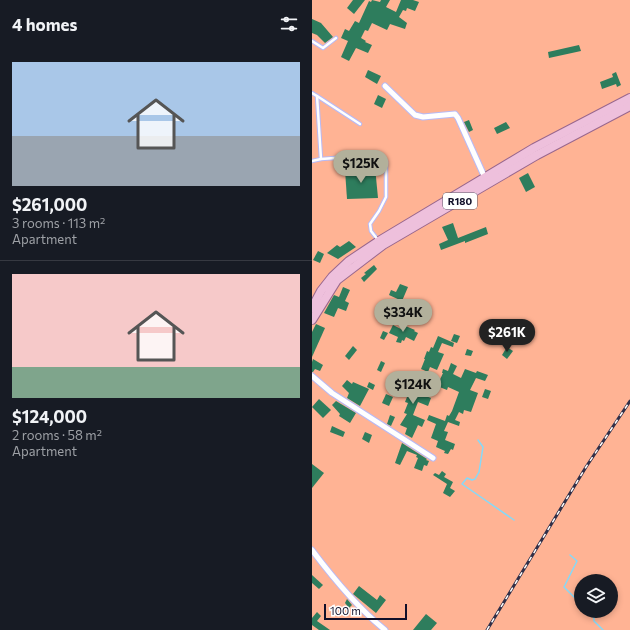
<!DOCTYPE html>
<meta charset="utf-8">
<style>
:root{--surface:#171b24;--page:#242831;--text:#f1f3f6;--muted:#9ea1a6;--line:#363941;--accent:#b2b09b}
body{margin:0;font-family:Commissioner,sans-serif;background:var(--page);color:var(--text);height:100vh;display:flex;flex-direction:column;font-size:15px;white-space:nowrap}
*{box-sizing:border-box;margin:0}
p{font-size:13px;color:var(--muted)}
.icon{flex:none;width:22px;height:22px;fill:none;stroke:currentColor;stroke-width:2;stroke-linecap:round;stroke-linejoin:round}
.map{position:relative;flex:1;overflow:hidden}
.details{display:flex;flex-direction:column;background:var(--surface);width:312px}
.details>*{flex:none}
.tools{position:absolute;left:262px;top:574px;display:grid;gap:8px}
.tools a{display:grid;place-items:center;width:44px;height:44px;border-radius:50%;background:var(--surface);box-shadow:0 2px 6px #0003;font-size:20px}
.scale{position:absolute;left:12px;bottom:10px;width:83px;box-sizing:border-box;padding-left:4px;border:2px solid #100f29;border-top:0;font-size:11px;line-height:14px;white-space:nowrap;color:#100f29;-webkit-text-stroke:3px #fff;paint-order:stroke}
.price{position:absolute;translate:-50% -34px;padding:0 9px;border-radius:14px;background:var(--accent);color:#111;font-size:13px;line-height:26px;filter:drop-shadow(0 1px 2px #0008)}
.price::after{content:'';position:absolute;left:50%;top:24px;width:12px;height:9px;margin-left:-6px;background:inherit;clip-path:polygon(0 0,100% 0,50% 100%)}
.price.on{background:#222;color:#fff}
ul{padding:0;list-style:none}
li{display:grid;align-content:center;gap:8px;height:212px;padding:0 12px}
li+li{border-top:1px solid var(--line)}
li span{display:grid;place-items:center;height:124px;border-radius:0px;color:#555}
li>.icon{margin-inline-start:auto}
span .icon{width:72px;height:72px;fill:#fffc;stroke-width:1}
li b{font-size:17px}
h2{display:flex;justify-content:space-between;align-items:center;height:48px;padding:0 12px;font-size:17px}
main{display:flex;flex:1;min-height:0}
.map>svg:first-child{display:block}
.green{fill:#ffb394;fill-rule:evenodd}
.lines{fill:none;stroke-linecap:round;stroke-linejoin:round}
.stream{stroke:#85daf9;stroke-width:1.5}
.building{fill:#2e7d5d}
.lane-casing{stroke:#b8baf5;stroke-width:4.5}
.street-casing{stroke:#b8baf5;stroke-width:7}
.primary-casing{stroke:#99678e;stroke-width:10}
.lane{stroke:#fff;stroke-width:2.5}
.street{stroke:#fff;stroke-width:5}
.primary{stroke:#eec0dc;stroke-width:8}
.rail-casing{stroke:#302f48;stroke-width:3}
.rail{stroke:#fff;stroke-width:1.5;stroke-dasharray:4.5;stroke-linecap:butt}
.labels{text-anchor:middle;dominant-baseline:central;stroke-width:4;stroke-linejoin:round;paint-order:stroke}
.shield{fill:#fff;stroke:#585769;stroke-width:1}
.shield-label{font-size:10px;font-weight:bold;fill:#100f29}
</style>
<main>
<section class="details">
<h2>4 homes<svg class="icon" aria-label="filters" viewBox="0 0 24 24"><path d="M4 7h16M4 17h16"/><circle cx="9" cy="7" r="2"/><circle cx="15" cy="17" r="2"/></svg></h2>
<ul>
<li><span style="background:linear-gradient(#a9c7e8 60%,#9aa5b1 0)"><svg class="icon" aria-label="home" viewBox="0 0 24 24"><path d="M3 11l9-7 9 7M6 9v11h12V9"/></svg></span><div><b>$261,000</b><p>3 rooms · 113 m²</p><p>Apartment</p></div></li>
<li><span style="background:linear-gradient(#f6c9c9 75%,#7fa58c 0)"><svg class="icon" aria-label="home" viewBox="0 0 24 24"><path d="M3 11l9-7 9 7M6 9v11h12V9"/></svg></span><div><b>$124,000</b><p>2 rooms · 58 m²</p><p>Apartment</p></div></li>
</ul>
</section>
<div class="map">
<svg width="318" height="630" viewBox="0 0 318 630">
<rect width="100%" height="100%" fill="#e5e6f6"/>
<path class="green" d="M0 0H318V630H0ZM269 581H299V611H269Z"/>
<g class="lines">
<g class="stream">
<polyline points="166,440 171,447 167,472 163,479 160,480 155,478 150,484 202,520"/>
<polyline points="258,555 265,561 252,587 269,604"/>
<polyline points="276,611 282,618 282,621 291,630"/>
</g>
</g>
<g class="building">
<polygon points="41,0 53,0 42,14 35,8"/>
<polygon points="60,0 68,2 69,0 78,0 74,7 84,12 89,0 101,0 107,2 103,11 95,8 94,11 91,10 87,17 95,23 93,29 78,24 75,30 60,23 56,31 53,30 49,38 54,41 53,42 60,45 56,53 44,48 37,61 29,57 36,41 29,38 33,29 37,31 43,21 47,23 57,1 59,2"/>
<polygon points="0,19 9,23 21,37 13,43 5,35 0,33"/>
<polygon points="267,45 269,51 237,58 236,52"/>
<polygon points="56,70 69,76 65,84 53,77"/>
<polygon points="304,72 309,85 305,87 304,84 290,89 288,82 301,77 300,74"/>
<polygon points="66,95 74,99 70,108 62,104"/>
<polygon points="157,120 161,130 157,132 152,122"/>
<polygon points="194,122 198,128 185,134 182,128"/>
<polygon points="63,167 66,198 35,199 33,170"/>
<polygon points="216,173 223,187 214,192 207,178"/>
<polygon points="141,223 146,238 174,227 176,234 153,243 153,241 129,250 127,244 136,240 130,227"/>
<polygon points="37,241 44,247 26,259 15,253 25,245 28,247"/>
<polygon points="6,251 12,254 8,263 1,260"/>
<polygon points="62,265 65,269 52,282 49,278 54,274 52,273"/>
<polygon points="88,284 96,287 90,301 77,295 79,290 84,292"/>
<polygon points="31,287 38,290 33,301 37,303 34,311 26,308 22,317 12,313 22,295 27,297"/>
<polygon points="83,308 86,311 80,317 77,313"/>
<polygon points="4,324 13,328 0,357 0,332"/>
<polygon points="81,325 89,329 91,325 103,330 102,331 106,333 102,341 94,337 92,341 90,340 89,343 84,342 86,337 77,333"/>
<polygon points="71,331 76,333 72,340 68,338"/>
<polygon points="142,334 148,336 145,343 139,341"/>
<polygon points="126,336 142,343 141,347 130,343 126,352 132,354 125,370 118,367 116,372 109,369 113,359 112,359 115,351 117,352 119,347 121,348"/>
<polygon points="41,346 45,350 37,360 33,356"/>
<polygon points="195,347 201,351 195,359 190,355"/>
<polygon points="155,349 161,351 159,356 153,355"/>
<polygon points="1,359 11,365 8,371 3,369 1,372 0,372 0,362"/>
<polygon points="69,361 73,363 69,372 65,370"/>
<polygon points="139,363 145,366 141,374 149,378 153,369 164,373 165,371 176,375 173,381 164,378 158,390 166,393 159,412 152,410 151,414 147,412 143,420 148,422 147,426 136,422 132,431 136,432 133,440 143,444 141,450 139,449 136,454 132,453 133,451 124,447 126,441 119,438 124,424 115,420 117,415 133,421 135,415 137,416 140,411 147,392 136,387 135,390 125,386 131,373 130,373 131,369 136,371"/>
<polygon points="92,379 101,382 102,380 115,385 111,395 119,398 116,406 106,402 101,415 113,420 110,427 106,425 100,438 93,434 95,428 88,425 95,414 92,413 96,403 93,402 97,392 82,386 84,382 90,384"/>
<polygon points="35,380 40,384 41,382 57,389 48,406 35,398 37,393 30,386"/>
<polygon points="57,382 63,385 61,390 55,387"/>
<polygon points="173,389 179,391 176,399 170,397"/>
<polygon points="74,394 81,397 77,406 70,403"/>
<polygon points="7,399 19,410 11,418 0,407"/>
<polygon points="24,401 44,413 38,423 27,416 28,414 20,405"/>
<polygon points="78,415 83,417 79,426 75,424"/>
<polygon points="20,426 33,432 31,437 18,432"/>
<polygon points="53,432 60,435 57,443 50,439"/>
<polygon points="90,443 115,459 114,460 117,461 115,466 112,465 110,471 102,468 106,458 104,457 105,455 95,451 88,465 83,463"/>
<polygon points="0,464 12,473 0,488"/>
<polygon points="130,471 134,474 132,477 141,482 138,488 143,491 138,497 131,493 135,484 121,475 123,473 127,475"/>
<polygon points="0,575 11,585 7,589 0,583"/>
<polygon points="47,586 65,600 68,595 74,600 64,613 41,594"/>
<polygon points="35,599 40,605 37,608 33,603"/>
<polygon points="5,612 9,616 5,621 18,630 7,630 0,625 0,618"/>
<polygon points="114,614 125,623 119,630 101,630"/>
</g>
<g class="lines">
<defs>
<g id="lane">
<polyline points="0,41 11,48 24,38"/>
<polyline points="0,93 5,96 9,159"/>
<polyline points="5,96 48,124"/>
<polyline points="0,161 9,159 65,155 70,157 74,161 74,197 67,211 58,224 59,231 66,240"/>
</g>
<g id="street">
<polyline points="73,86 103,115 111,117 143,114 146,118 173,178"/>
<polyline points="0,376 20,393 121,458"/>
<path d="M0 550C21 578 46 608 73 630"/>
</g>
<g id="primary">
<polyline points="0,308 9,291 20,277 37,261 67,241 222,148 318,98"/>
<polyline points="0,320 25,280 71,245 225,155 318,106"/>
</g>
</defs>
<use href="#lane" class="lane-casing"/>
<use href="#street" class="street-casing"/>
<use href="#primary" class="primary-casing"/>
<use href="#lane" class="lane"/>
<use href="#street" class="street"/>
<use href="#primary" class="primary"/>
<defs>
<polyline id="rail" points="175,630 274,467 318,401"/>
</defs>
<use href="#rail" class="rail-casing"/>
<use href="#rail" class="rail"/>
</g>
<g class="labels">
<rect class="shield" x="131" y="193" width="34" height="16" rx="3"/>
<g class="shield-label">
<text x="148" y="201">R180</text>
</g>
</g>
</svg>
<div class="tools">
<a><svg class="icon" aria-label="layers" viewBox="0 0 24 24"><path d="M12 4l9 5-9 5-9-5zM3 14l9 5 9-5"/></svg></a>
</div>
<div class="scale">100 m</div>
<b class="price" style="left:49px;top:184px">$125K</b>
<b class="price" style="left:91px;top:333px">$334K</b>
<b class="price on" style="left:195px;top:353px">$261K</b>
<b class="price" style="left:101px;top:405px">$124K</b>
</div>
</main>
